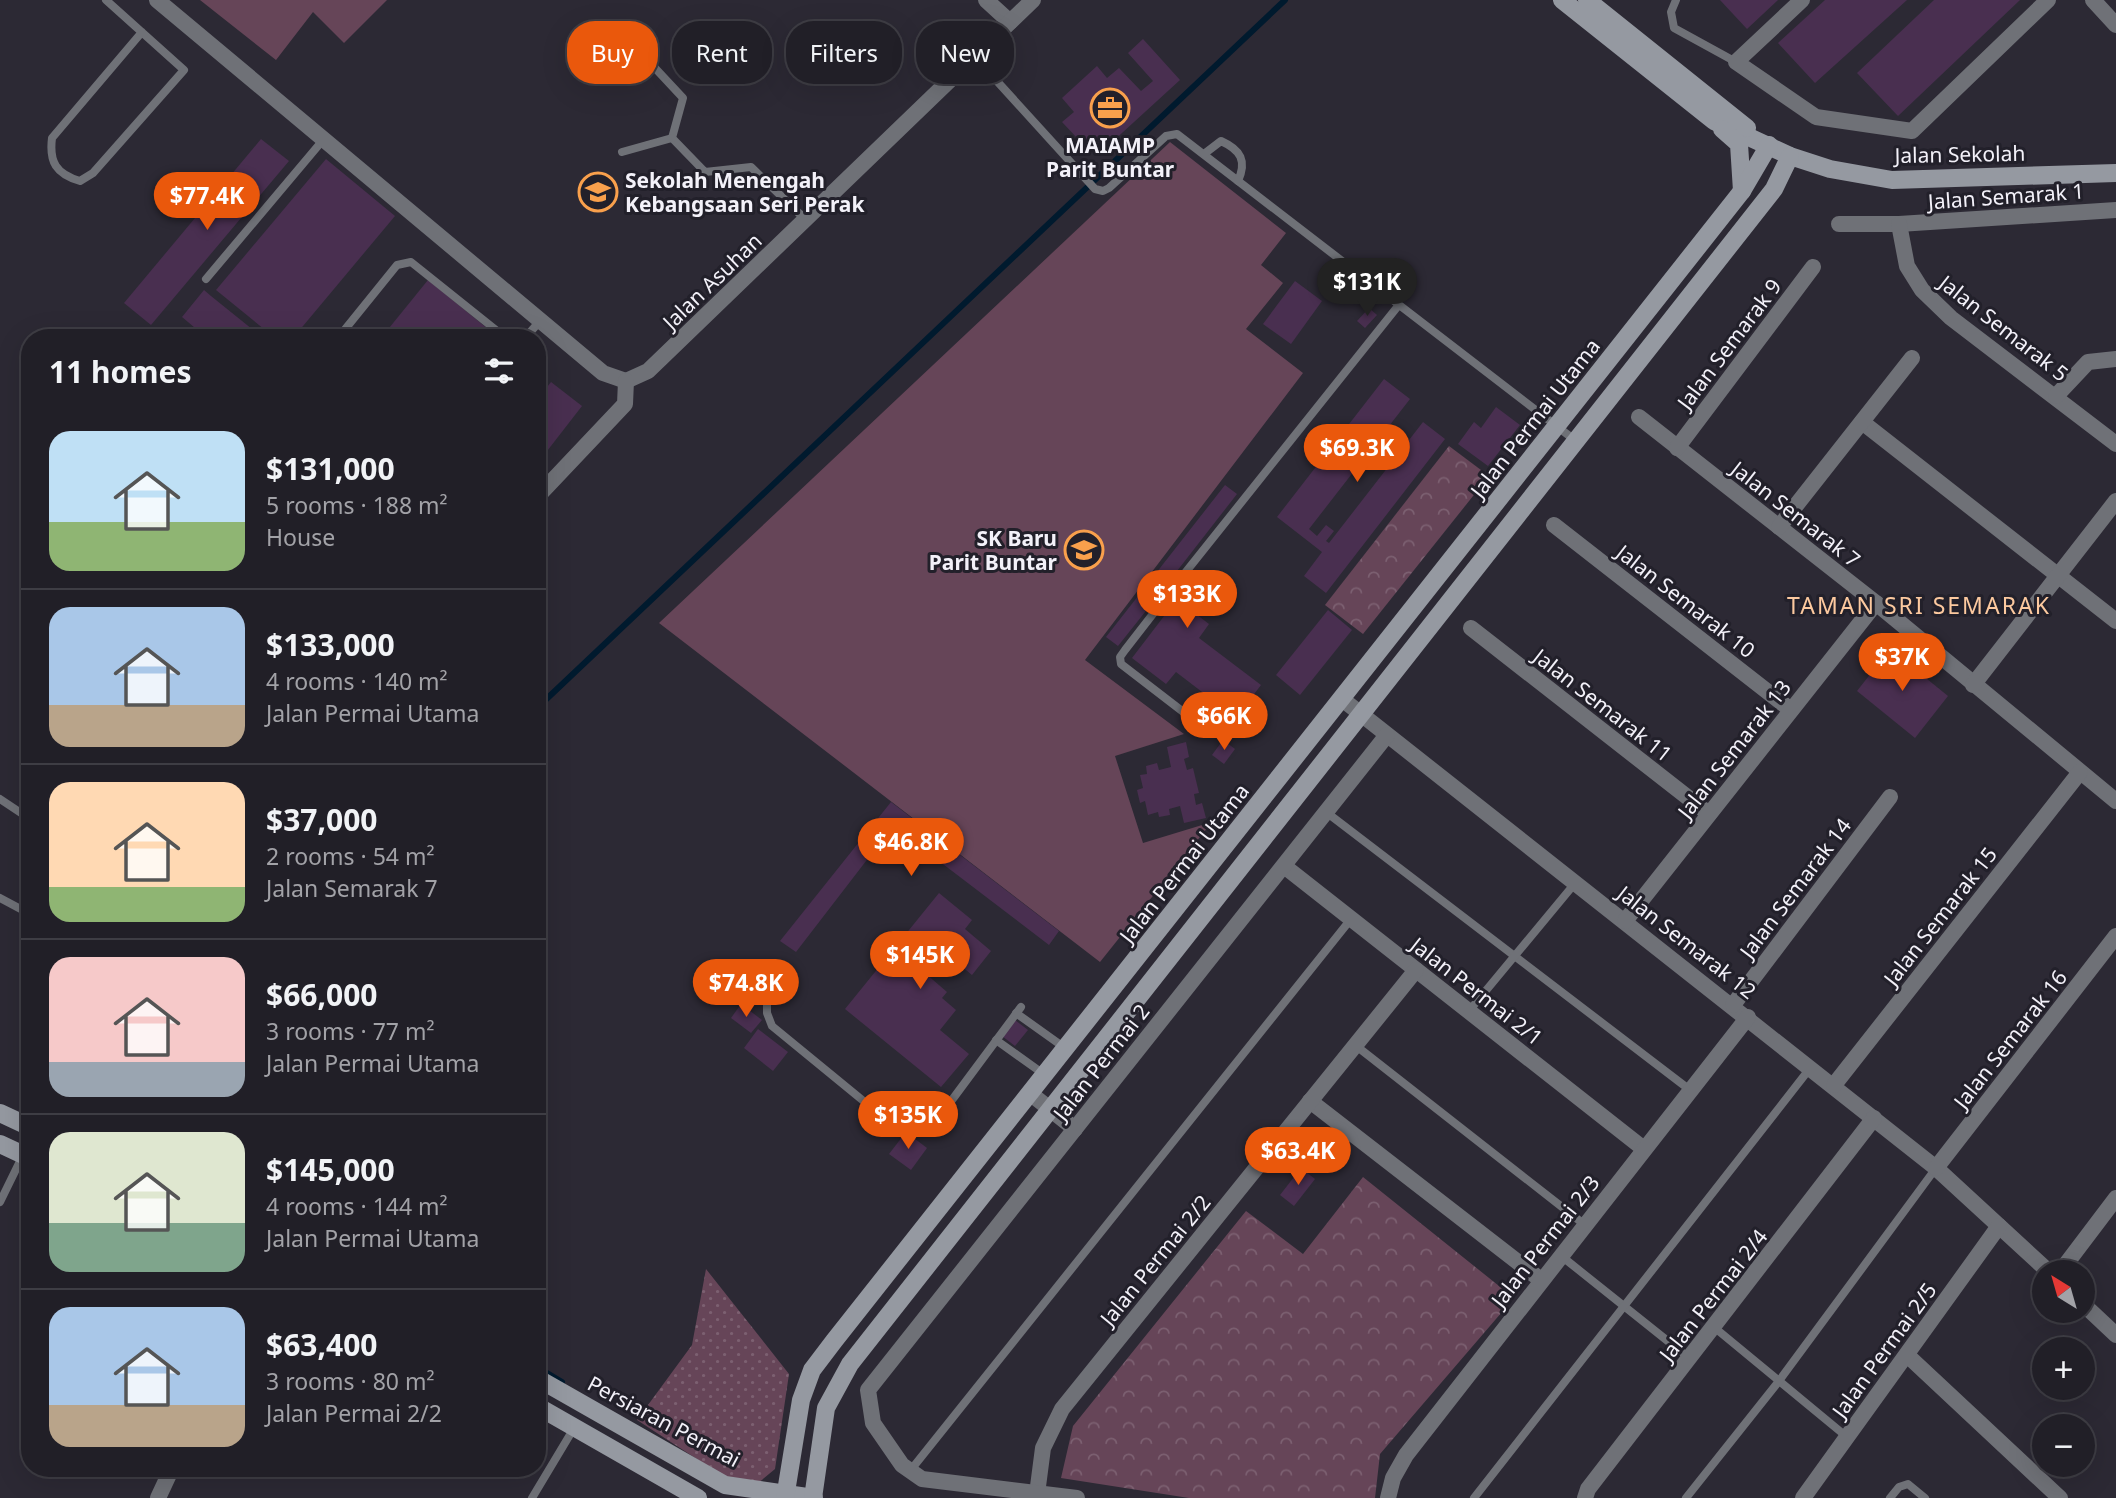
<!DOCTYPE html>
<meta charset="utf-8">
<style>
:root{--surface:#211f27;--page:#2d2c33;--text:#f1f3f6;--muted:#a2a2a7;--line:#3e3d44;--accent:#ea580c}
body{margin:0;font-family:"Noto Sans",sans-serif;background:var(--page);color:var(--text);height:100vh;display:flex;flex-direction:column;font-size:26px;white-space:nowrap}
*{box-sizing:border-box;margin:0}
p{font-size:23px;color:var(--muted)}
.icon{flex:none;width:38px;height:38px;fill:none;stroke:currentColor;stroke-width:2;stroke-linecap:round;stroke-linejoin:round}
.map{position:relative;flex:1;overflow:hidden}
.panel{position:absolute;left:21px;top:329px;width:525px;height:1148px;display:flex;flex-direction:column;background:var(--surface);border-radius:28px;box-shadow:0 7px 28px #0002,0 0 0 2px var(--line)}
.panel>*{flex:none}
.banner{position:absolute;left:567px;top:21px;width:665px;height:63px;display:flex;gap:14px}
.needle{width:46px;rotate:323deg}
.tools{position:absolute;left:2032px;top:1260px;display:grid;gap:14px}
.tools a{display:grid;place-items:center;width:63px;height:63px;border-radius:50%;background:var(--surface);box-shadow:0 7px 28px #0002,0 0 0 2px var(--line);font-size:35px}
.price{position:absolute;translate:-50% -60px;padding:0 16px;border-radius:24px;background:var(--accent);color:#fff;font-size:23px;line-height:46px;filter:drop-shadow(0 2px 4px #0008)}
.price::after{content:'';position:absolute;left:50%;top:42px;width:21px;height:16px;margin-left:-10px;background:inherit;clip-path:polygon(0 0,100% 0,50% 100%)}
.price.active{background:#222;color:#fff}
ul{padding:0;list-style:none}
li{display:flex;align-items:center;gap:21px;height:175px;padding:0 28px}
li+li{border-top:2px solid var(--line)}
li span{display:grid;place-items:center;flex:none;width:196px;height:140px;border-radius:21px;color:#555}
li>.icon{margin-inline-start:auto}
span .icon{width:84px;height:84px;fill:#fffc;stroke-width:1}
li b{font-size:30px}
h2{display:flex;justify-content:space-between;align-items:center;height:84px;padding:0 28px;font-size:30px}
.pill{padding:0 24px;border-radius:28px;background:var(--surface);box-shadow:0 7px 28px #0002,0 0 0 2px var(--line);font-size:24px;line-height:63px}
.pill.active{background:var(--accent);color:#fff}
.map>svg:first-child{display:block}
.grass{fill:url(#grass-dots)}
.park{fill:url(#park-crowns)}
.garden{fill:#664558}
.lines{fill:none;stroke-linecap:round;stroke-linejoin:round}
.stream{stroke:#001a2e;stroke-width:6}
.building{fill:#492f50}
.lane{stroke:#6f7177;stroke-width:8}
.street{stroke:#6f7177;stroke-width:16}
.secondary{stroke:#9599a1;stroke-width:18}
.labels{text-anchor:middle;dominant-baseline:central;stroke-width:6;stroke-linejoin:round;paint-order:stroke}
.poi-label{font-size:21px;font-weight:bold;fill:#f3f1f9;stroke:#22202a}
.street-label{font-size:21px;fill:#f3f1f9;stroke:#22202a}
.neighbourhood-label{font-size:23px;letter-spacing:2px;fill:#fcc99f;stroke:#22202a}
</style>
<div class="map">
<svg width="2116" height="1498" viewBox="0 0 2116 1498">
<defs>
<pattern id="grass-dots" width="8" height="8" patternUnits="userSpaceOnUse" patternTransform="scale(1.75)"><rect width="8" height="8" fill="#664558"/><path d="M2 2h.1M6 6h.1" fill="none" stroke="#7c6071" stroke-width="1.8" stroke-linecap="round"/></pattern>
<pattern id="park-crowns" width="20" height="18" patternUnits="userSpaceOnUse" patternTransform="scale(1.75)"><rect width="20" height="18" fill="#664558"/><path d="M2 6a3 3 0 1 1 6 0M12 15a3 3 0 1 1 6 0" fill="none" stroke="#7c6071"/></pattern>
</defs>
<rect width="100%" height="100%" fill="#2c2934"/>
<polygon class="grass" points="706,1269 789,1374 775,1469 757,1484 726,1478 637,1420 692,1345"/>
<g class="park">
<polygon points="1449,446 1489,476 1363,634 1325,605"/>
<polygon points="1363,1177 1514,1298 1380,1454 1375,1498 1189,1498 1061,1478 1073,1426 1246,1211 1303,1254"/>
</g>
<g class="garden">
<polygon points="200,0 387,0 344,43 313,12 276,60"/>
<polygon points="1170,142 1286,233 1261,265 1283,283 1246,329 1303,373 1085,660 1184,734 1115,756 1143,843 1212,822 1100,962 659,623"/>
</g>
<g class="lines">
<g class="stream">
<polyline points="537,708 1285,0"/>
<polyline points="537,1367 562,1382"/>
</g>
</g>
<g class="building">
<polygon points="1720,0 1778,0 1747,29"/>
<polygon points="1825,0 1907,0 1815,83 1778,43"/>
<polygon points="1934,0 2020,0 1898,116 1857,73"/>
<polygon points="1143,39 1180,80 1099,154 1082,136 1078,139 1062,122 1074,112 1062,98 1097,66 1107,78 1119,68 1141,91 1153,81 1128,53"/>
<polygon points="261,139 289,161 151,325 124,303"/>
<polygon points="326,159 395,216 293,338 275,338 216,290"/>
<polygon points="428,280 499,338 381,338"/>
<polygon points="1295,281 1322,301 1291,344 1263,324"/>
<polygon points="204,290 211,296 263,338 207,338 182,317"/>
<polygon points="1369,308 1377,315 1365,328 1357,321"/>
<polygon points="1384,379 1410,399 1309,529 1317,536 1326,525 1334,531 1326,541 1329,543 1423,422 1445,439 1326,593 1304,576 1322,552 1277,517"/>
<polygon points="551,382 582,406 537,464 537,400"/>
<polygon points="1496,407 1520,425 1488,466 1458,444 1474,422 1481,428"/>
<polygon points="1225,485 1237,494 1163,589 1209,624 1199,638 1261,685 1236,718 1176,672 1166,684 1132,658 1171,607 1157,597 1118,646 1106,637"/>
<polygon points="1328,610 1352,630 1300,695 1276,675"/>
<polygon points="1890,649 1948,696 1915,738 1857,691"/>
<polygon points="1223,740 1235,749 1224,764 1212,755"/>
<polygon points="1186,742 1189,757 1184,759 1187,770 1193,768 1199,793 1194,794 1196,805 1202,803 1206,818 1184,823 1180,806 1169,809 1170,815 1159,817 1158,812 1148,815 1145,801 1140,803 1137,790 1143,788 1140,775 1147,774 1146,766 1157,763 1159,770 1171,767 1167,747"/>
<polygon points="891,802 1059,931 1049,945 893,826 796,952 780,941"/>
<polygon points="939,893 972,920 965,929 991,951 972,975 943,951 925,973 947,992 942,998 956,1010 940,1030 969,1054 941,1087 845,1009"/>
<polygon points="741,1004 762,1020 751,1033 731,1018"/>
<polygon points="1015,1020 1028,1030 1015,1046 1002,1036"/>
<polygon points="758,1029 788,1052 773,1071 744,1048"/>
<polygon points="906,1132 927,1148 911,1170 889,1154"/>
<polygon points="1301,1168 1315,1179 1294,1206 1280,1195"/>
</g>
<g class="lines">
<g class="lane">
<path d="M106 0 184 70 93 173 80 181C56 174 49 162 52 138L142 32"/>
<polyline points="1676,0 1671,12 1674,28 1736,62"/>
<polyline points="975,57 1095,189 1103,191 1109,188 1166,136 1177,134 1576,441"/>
<polyline points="655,68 683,98 672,138 705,172 751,167 806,220"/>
<polyline points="622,152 672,138"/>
<path d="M1204 154 1221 141C1241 150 1247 161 1238 181"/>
<polyline points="206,279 323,140"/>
<polyline points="338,338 397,265 411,262 506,338"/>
<polyline points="525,338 540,321"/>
<polyline points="1169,593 1398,306"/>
<polyline points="1163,601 1125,650 1120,657 1121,664 1208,731"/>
<polyline points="0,799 30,819"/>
<polyline points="1326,812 1690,1090"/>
<polyline points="0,898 30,914"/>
<polyline points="767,1002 767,1013 772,1026 894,1126 903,1115"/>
<polyline points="1469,1011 1576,882"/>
<polyline points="1016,1013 1065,1048"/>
<polyline points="996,1040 1045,1075"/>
<polyline points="1355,1045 1585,1225"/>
<polyline points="928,1104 938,1109 949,1104 1021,1007"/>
<polyline points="0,1202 23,1155"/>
<polyline points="1560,1255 1689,1358"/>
<polyline points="1715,1328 1847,1437"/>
<polyline points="910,1471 1351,919"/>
<polyline points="532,1498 574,1428"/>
<polyline points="1474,1498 1811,1067"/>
<polyline points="1686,1498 1779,1381 1936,1168"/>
<polyline points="1890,1498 1899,1487 1908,1484 1925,1498"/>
</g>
<g class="street">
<polyline points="157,0 603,373 626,381"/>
<polyline points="986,0 1010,22"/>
<polyline points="1802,0 1736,62 1816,117 1912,131 2048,0"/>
<polyline points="2093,0 2116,25"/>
<polyline points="1839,224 1899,224 2116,210"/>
<polyline points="1899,224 1907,266 1922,290 1951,318 2116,444"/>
<polyline points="626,381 648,371 1033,0"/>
<polyline points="2056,396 2088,362 2116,359"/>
<polyline points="1639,417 1876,603 2116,801"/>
<polyline points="1862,422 2116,621"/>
<polyline points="1677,448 1813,267"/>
<polyline points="537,497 625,404 626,381"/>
<polyline points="1554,525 1791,710"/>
<polyline points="1779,527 1912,358"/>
<polyline points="1471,628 1709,814"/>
<polyline points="1973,685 2116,501"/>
<polyline points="1342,699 1936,1168 2049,1272"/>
<polyline points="1284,866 1644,1149"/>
<polyline points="1625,921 1876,603"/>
<polyline points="1733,1005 1890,797"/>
<polyline points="1834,1085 2080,772"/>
<polyline points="1031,1094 1075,1129"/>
<polyline points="1310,1101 1541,1280"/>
<polyline points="1936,1168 2116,936"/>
<polyline points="2060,1272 2116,1198"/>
<polyline points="2082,1303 2116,1335"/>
<polyline points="1907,1355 2060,1498"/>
<polyline points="1037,1494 1043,1448 1062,1409 1416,970"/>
<polyline points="158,1498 172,1468"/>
<polyline points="1077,1498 922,1479 902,1465 873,1423 868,1390 1387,735"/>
<polyline points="1388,1498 1393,1478 1406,1455 1748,1017"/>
<polyline points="1585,1498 1588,1489 1874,1118"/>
<polyline points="1803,1498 1999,1226"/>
</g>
<g class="secondary">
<polyline points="1562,0 1714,121 1790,156 1830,169 1892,180 2116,173"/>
<polyline points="1587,0 1747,128"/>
<polyline points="1722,129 1739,144 1742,191"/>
<polyline points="0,1113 30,1127"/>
<polyline points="0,1144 30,1158"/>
<polyline points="537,1378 725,1485 814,1498"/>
<polyline points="537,1406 698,1498"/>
<polyline points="785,1498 801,1400 812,1370 834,1341 1742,191 1769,145"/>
<polyline points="813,1498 826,1408 850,1364 1774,189 1790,156"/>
</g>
</g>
<defs>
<symbol id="office-ring" viewBox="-11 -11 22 22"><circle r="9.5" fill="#22202a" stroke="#f9a04c" stroke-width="1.5"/><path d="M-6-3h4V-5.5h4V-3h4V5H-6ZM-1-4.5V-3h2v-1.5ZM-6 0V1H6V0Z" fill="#f9a04c"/></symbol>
<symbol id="school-ring" viewBox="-11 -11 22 22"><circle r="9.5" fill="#22202a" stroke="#f9a04c" stroke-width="1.5"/><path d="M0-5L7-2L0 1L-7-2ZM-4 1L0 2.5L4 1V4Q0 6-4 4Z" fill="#f9a04c"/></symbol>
</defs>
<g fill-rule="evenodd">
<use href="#office-ring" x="1088" y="86" width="44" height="44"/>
<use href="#school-ring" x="576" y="170" width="44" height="44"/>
<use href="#school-ring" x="1062" y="528" width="44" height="44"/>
</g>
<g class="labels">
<g class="poi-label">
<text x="1110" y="145">MAIAMP<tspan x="1110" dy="24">Parit Buntar</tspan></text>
<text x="625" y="180" text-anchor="start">Sekolah Menengah<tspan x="625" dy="24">Kebangsaan Seri Perak</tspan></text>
<text x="1057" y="538" text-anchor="end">SK Baru<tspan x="1057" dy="24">Parit Buntar</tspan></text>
</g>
<g class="street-label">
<text transform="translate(1960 154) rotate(-1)">Jalan Sekolah</text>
<text transform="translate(2006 196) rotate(-4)">Jalan Semarak 1</text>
<text transform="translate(712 281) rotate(-44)">Jalan Asuhan</text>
<text transform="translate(2004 328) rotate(38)">Jalan Semarak 5</text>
<text transform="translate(1729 344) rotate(-53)">Jalan Semarak 9</text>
<text transform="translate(1535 418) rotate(-52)">Jalan Permai Utama</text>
<text transform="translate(1796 514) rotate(38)">Jalan Semarak 7</text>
<text transform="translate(1686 601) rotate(38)">Jalan Semarak 10</text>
<text transform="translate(1603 705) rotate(38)">Jalan Semarak 11</text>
<text transform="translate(1734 749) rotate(-52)">Jalan Semarak 13</text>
<text transform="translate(1184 863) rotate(-52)">Jalan Permai Utama</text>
<text transform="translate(1795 888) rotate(-53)">Jalan Semarak 14</text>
<text transform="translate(1940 916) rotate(-52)">Jalan Semarak 15</text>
<text transform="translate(1687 942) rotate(38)">Jalan Semarak 12</text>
<text transform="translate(1477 991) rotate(38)">Jalan Permai 2/1</text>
<text transform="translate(2010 1039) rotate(-52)">Jalan Semarak 16</text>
<text transform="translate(1101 1062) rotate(-52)">Jalan Permai 2</text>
<text transform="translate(1545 1241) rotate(-52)">Jalan Permai 2/3</text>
<text transform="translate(1155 1260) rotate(-51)">Jalan Permai 2/2</text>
<text transform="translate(1713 1295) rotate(-52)">Jalan Permai 2/4</text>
<text transform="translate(1884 1350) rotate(-54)">Jalan Permai 2/5</text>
<text transform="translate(664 1421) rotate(28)">Persiaran Permai</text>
</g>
<g class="neighbourhood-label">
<text x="1919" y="605">TAMAN SRI SEMARAK</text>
</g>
</g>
</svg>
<div class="tools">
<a><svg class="needle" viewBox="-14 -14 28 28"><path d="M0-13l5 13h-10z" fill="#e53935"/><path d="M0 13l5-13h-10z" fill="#a2a2a7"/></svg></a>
<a>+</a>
<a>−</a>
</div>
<b class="price" style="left:207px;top:232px">$77.4K</b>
<b class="price active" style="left:1367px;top:318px">$131K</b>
<b class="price" style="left:1357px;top:484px">$69.3K</b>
<b class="price" style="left:1187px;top:630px">$133K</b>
<b class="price" style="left:1902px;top:693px">$37K</b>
<b class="price" style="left:1224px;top:752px">$66K</b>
<b class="price" style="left:911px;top:878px">$46.8K</b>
<b class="price" style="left:920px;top:991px">$145K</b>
<b class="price" style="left:746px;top:1019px">$74.8K</b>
<b class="price" style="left:908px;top:1151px">$135K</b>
<b class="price" style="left:1298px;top:1187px">$63.4K</b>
<div class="banner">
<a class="pill active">Buy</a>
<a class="pill">Rent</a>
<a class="pill">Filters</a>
<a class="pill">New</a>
</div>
<section class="panel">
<h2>11 homes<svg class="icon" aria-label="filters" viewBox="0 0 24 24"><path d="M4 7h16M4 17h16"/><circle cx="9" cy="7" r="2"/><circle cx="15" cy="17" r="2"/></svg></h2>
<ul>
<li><span style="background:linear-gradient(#bfe0f5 65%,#8fb573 0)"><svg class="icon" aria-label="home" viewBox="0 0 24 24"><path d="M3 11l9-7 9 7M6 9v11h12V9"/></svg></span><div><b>$131,000</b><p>5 rooms · 188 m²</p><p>House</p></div></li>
<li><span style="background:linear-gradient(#a9c7e8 70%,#b9a48a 0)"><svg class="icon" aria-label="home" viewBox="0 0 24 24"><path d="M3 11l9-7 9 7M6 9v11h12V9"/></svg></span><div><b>$133,000</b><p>4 rooms · 140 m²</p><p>Jalan Permai Utama</p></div></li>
<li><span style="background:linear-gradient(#ffd9b3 75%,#8fb573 0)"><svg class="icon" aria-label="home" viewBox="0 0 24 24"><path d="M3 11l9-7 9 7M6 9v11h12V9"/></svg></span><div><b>$37,000</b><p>2 rooms · 54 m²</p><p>Jalan Semarak 7</p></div></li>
<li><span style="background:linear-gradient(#f6c9c9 75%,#9aa5b1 0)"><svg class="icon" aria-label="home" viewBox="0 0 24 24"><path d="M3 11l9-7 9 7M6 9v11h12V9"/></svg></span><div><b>$66,000</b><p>3 rooms · 77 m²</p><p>Jalan Permai Utama</p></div></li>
<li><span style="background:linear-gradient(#dfe7d0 65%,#7fa58c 0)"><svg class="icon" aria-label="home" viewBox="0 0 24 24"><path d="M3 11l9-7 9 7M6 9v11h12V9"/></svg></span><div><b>$145,000</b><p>4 rooms · 144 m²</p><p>Jalan Permai Utama</p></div></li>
<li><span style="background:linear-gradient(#a9c7e8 70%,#b9a48a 0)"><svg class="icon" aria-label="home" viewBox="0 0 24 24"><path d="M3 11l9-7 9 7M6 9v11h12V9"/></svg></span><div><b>$63,400</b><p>3 rooms · 80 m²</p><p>Jalan Permai 2/2</p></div></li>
</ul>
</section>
</div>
